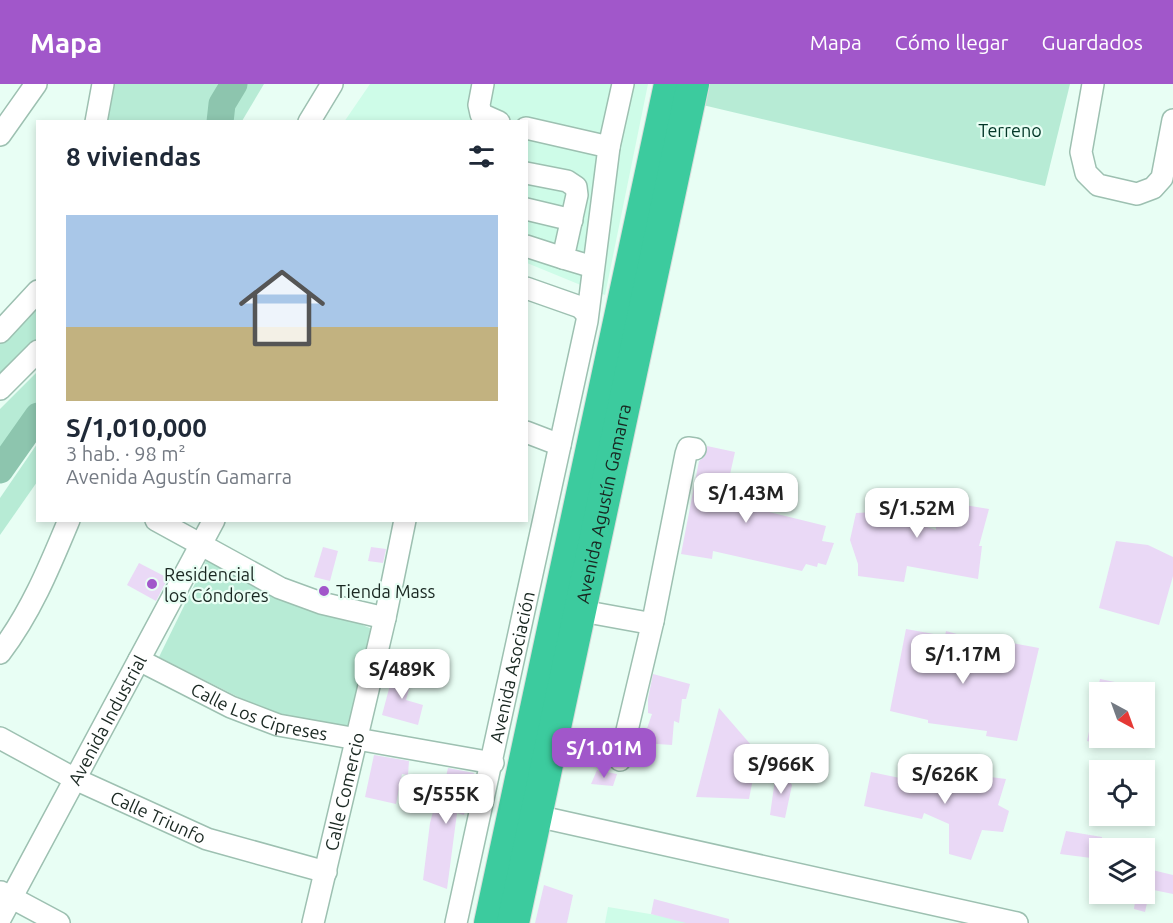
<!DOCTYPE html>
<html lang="es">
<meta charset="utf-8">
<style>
:root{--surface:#fff;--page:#f2f2f3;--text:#1f2937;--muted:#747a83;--line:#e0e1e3;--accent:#a157ca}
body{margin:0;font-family:Ubuntu,sans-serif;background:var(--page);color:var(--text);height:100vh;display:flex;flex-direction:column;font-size:22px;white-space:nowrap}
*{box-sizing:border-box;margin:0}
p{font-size:20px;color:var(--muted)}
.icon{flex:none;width:33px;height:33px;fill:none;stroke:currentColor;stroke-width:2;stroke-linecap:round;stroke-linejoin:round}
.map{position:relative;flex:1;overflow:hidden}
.side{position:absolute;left:36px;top:36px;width:492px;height:402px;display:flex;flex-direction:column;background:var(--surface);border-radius:0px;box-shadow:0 3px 9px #0003}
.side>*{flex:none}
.needle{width:39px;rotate:139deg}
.buttons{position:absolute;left:1089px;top:598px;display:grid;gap:12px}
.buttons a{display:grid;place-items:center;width:66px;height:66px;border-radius:0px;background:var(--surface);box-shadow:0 3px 9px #0003;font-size:30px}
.price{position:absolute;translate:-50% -51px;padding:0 14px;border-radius:12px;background:#fff;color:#222;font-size:20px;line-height:39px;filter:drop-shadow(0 2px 3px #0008)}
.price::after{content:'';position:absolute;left:50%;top:36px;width:18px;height:14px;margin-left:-9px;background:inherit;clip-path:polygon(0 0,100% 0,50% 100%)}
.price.on{background:var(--accent);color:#fff}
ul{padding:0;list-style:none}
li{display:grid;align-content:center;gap:12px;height:318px;padding:0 30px}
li+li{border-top:2px solid var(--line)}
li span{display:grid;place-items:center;height:186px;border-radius:0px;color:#555}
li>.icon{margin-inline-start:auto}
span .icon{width:108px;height:108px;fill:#fffc;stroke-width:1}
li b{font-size:26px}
h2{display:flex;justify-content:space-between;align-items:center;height:72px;padding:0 30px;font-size:26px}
header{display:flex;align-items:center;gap:36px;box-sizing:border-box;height:84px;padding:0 30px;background:var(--accent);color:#fff}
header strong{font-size:28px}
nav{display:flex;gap:33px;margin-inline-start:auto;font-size:21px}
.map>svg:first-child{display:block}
.built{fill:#cefce8}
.green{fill:#b7ebd5}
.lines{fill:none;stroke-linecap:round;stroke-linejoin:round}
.river{stroke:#8dc5ae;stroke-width:27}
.building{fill:#ead9f6}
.minor-casing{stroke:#9dc0b1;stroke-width:24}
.highway-casing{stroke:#dadcdb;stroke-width:34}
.minor{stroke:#fff;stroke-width:21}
.highway{stroke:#3ccb9e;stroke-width:32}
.poi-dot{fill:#a157ca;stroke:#e8fef4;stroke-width:2}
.labels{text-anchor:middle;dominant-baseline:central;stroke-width:4.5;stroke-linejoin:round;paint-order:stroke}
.park-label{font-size:18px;fill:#033728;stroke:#e8fef4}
.street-label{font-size:18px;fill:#192721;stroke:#e8fef4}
.poi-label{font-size:18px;fill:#192721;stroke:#e8fef4;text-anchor:start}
</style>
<header>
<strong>Mapa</strong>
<nav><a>Mapa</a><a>Cómo llegar</a><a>Guardados</a></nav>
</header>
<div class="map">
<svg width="1173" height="839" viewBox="0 0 1173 839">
<rect width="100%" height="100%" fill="#e8fef4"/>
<g class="built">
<polygon points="370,0 648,0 605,211 527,179 526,38 344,38"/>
<polygon points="608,823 704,839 605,839"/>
</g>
<g class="green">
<polygon points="110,0 220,0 214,10 210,37 104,38"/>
<polygon points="241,0 264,0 242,37 226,37 228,25"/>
<polygon points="694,0 1070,0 1045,102 690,18"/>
<polygon points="37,219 37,257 0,295 0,259"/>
<polygon points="37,288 37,321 0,373 0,325"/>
<polygon points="37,360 37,398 0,451 0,414"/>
<polygon points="207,475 372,545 349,644 266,627 159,573"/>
</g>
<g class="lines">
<g class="river">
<polyline points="220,38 222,20 234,0"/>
<polyline points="0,386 38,332"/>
</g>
</g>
<g class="building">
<polygon points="707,362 735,368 724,417 826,442 822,457 834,459 826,481 818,479 817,483 806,480 802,487 713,467 712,475 681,470 699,377 705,372"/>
<polygon points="882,404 909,406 907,411 913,412 907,436 936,446 934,416 989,425 979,462 982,462 978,495 907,482 904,498 858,492 858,480 850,456 856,429 877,428"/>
<polygon points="1116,457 1148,461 1173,473 1173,492 1159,541 1099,524"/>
<polygon points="323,463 338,467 330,497 314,493"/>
<polygon points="371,463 386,465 383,479 368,477"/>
<polygon points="139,479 168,494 156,517 127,501"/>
<polygon points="906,545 945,552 946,547 975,555 968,577 1000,588 1007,558 1039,564 1017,657 986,652 987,647 928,639 928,636 890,627"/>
<polygon points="394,586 413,591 406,616 423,621 418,641 382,631"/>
<polygon points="653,590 690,600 686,615 682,615 679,639 674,637 672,661 642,659 652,630 648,629 648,615"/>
<polygon points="1100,595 1140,603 1140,609 1097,609"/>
<polygon points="719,624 758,669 749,715 696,713"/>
<polygon points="1094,624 1100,625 1100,660 1087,657"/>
<polygon points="374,671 409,677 408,691 402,690 396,720 365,713"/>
<polygon points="777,681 792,701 785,734 770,731"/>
<polygon points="448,684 474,689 464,731 457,729 447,805 423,796 430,739 440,701 444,701"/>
<polygon points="597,686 617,690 613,702 591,700"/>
<polygon points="871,688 948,704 951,688 1006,695 998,721 1009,727 1003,748 982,746 971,776 949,770 949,740 924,729 922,735 864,722"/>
<polygon points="1066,747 1102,753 1099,775 1060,770"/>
<polygon points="1144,784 1173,791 1173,810 1144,804"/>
<polygon points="544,801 573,811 567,839 535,839"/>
<polygon points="1136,810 1149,810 1145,828 1134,825"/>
<polygon points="654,815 729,835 729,839 686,839 651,830"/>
</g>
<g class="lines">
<defs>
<g id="minor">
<polyline points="483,0 479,21 481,30 499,38"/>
<polyline points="1093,0 1081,68 1086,89 1098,101 1137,110 1153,104 1162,94 1173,36"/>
<polyline points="96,38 103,0"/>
<polyline points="309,38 332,0"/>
<polyline points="0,51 36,0"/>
<polyline points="609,63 623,0"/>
<polyline points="526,89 567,97 576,103 577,111 563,174 593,183"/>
<polyline points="526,125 572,136"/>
<polyline points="526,162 563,174"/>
<polyline points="526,204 580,223 586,229"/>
<polyline points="0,248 38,207"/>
<polyline points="0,305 38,267"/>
<polyline points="526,348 560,361"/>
<polyline points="156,436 280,504 321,519 385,534"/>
<polyline points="582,527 648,539 653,537"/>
<path d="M0 569C31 528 49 484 69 436"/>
<path id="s1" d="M139 576 231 623 278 641 493 679"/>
<path id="s2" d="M0 654 75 695 207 755 326 788"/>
<polyline points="620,676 653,537 686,370 688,364 695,365"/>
<polyline points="523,729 1017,839"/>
<polyline points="1,808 59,839"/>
<path id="s3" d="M0 835 214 436"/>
<path id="s4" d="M313 839 385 534 405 436"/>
<path id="s5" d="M456 839 587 237 609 63 526 44"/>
</g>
<g id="highway">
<polyline points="490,839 670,0"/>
<path id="s6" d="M513 839 693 0"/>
</g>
</defs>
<use href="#minor" class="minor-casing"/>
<use href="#highway" class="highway-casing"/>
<use href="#minor" class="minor"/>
<use href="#highway" class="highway"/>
</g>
<g class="poi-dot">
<circle cx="152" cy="500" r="6"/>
<circle cx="324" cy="507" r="6"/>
</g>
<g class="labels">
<g class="park-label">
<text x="1010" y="46">Terreno</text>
</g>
<g class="street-label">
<text stroke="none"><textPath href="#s6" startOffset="429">Avenida Agustín Gamarra</textPath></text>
<text stroke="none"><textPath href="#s5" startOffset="262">Avenida Asociación</textPath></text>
<text stroke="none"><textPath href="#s1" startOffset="132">Calle Los Cipreses</textPath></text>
<text stroke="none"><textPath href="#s3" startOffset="226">Avenida Industrial</textPath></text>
<text stroke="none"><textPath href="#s4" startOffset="135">Calle Comercio</textPath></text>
<text stroke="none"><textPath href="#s2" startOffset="177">Calle Triunfo</textPath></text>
</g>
<g class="poi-label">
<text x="164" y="490">Residencial<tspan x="164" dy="21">los Cóndores</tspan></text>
<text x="336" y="507">Tienda Mass</text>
</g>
</g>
</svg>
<div class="buttons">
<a><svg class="needle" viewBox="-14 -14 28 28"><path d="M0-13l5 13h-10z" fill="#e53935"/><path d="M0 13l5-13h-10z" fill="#747a83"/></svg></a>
<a><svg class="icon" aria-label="locate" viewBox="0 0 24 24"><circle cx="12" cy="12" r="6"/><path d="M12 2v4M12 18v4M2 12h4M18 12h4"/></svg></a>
<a><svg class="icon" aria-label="layers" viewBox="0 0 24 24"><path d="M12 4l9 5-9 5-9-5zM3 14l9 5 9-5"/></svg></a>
</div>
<b class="price" style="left:746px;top:440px">S/1.43M</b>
<b class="price" style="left:917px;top:455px">S/1.52M</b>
<b class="price" style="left:963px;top:601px">S/1.17M</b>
<b class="price" style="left:402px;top:616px">S/489K</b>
<b class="price on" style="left:604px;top:695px">S/1.01M</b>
<b class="price" style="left:781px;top:711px">S/966K</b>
<b class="price" style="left:945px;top:721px">S/626K</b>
<b class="price" style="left:446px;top:741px">S/555K</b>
<section class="side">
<h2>8 viviendas<svg class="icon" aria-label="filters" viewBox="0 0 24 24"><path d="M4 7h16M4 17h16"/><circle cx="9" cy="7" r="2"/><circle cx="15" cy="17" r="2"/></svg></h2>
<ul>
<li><span style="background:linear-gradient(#a9c7e8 60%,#c2b280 0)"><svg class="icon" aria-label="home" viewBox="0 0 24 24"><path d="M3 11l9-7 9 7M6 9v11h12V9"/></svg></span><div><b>S/1,010,000</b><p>3 hab. · 98 m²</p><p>Avenida Agustín Gamarra</p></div></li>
</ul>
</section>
</div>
